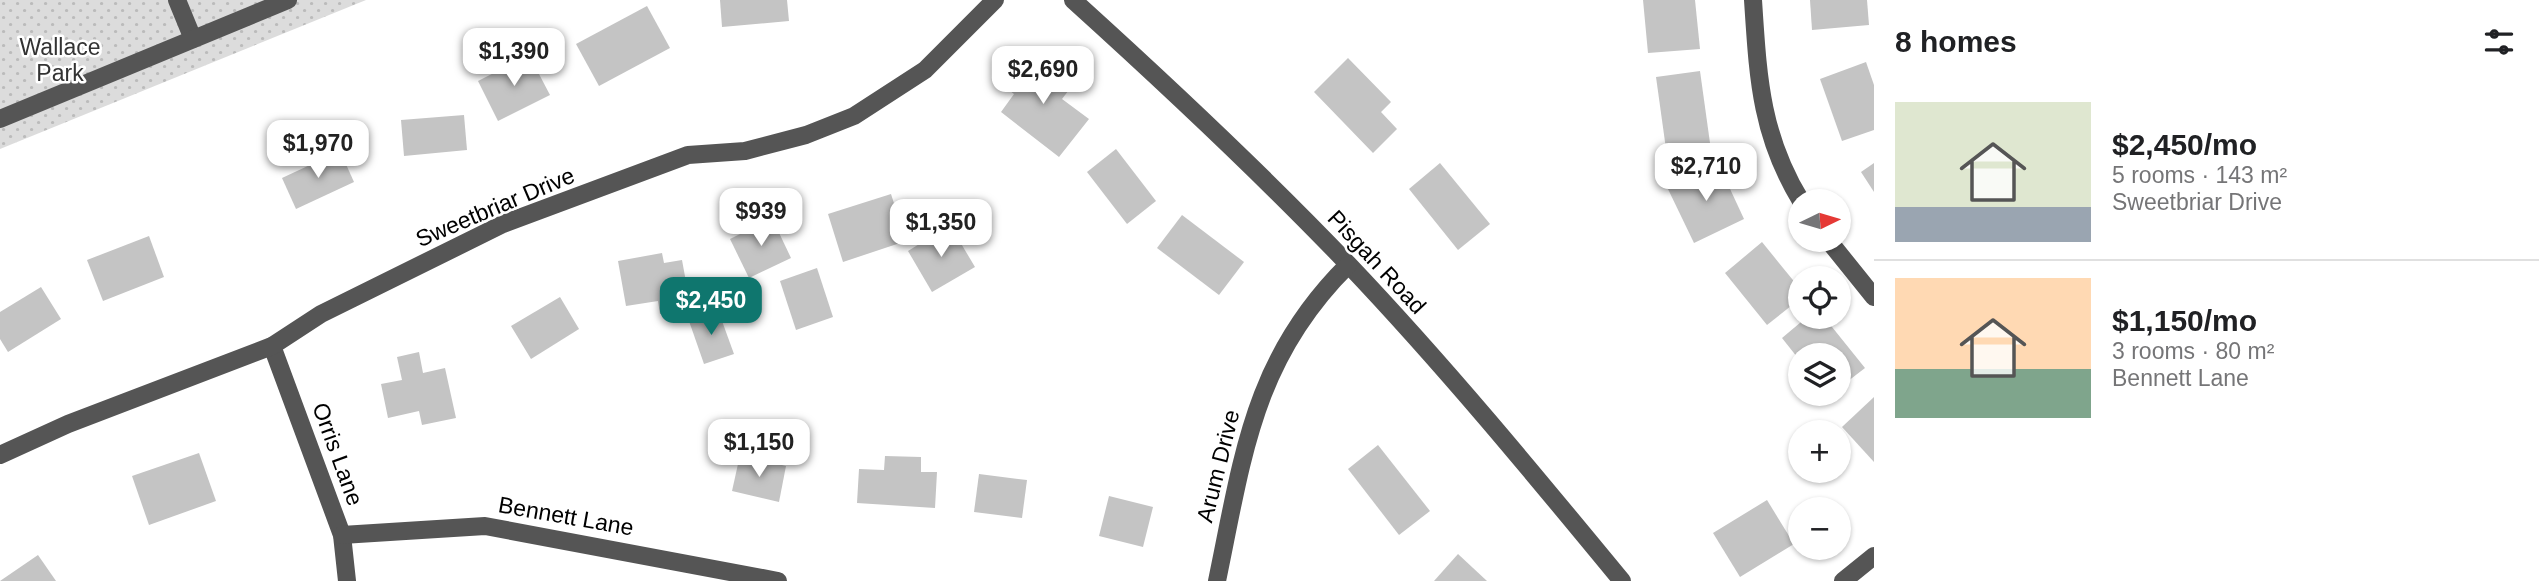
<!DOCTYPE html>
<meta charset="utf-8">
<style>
:root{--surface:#fff;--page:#f6f6f6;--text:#202124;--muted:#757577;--line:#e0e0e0;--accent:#0f766e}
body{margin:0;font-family:Helvetica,sans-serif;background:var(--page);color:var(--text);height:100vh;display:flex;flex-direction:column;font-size:26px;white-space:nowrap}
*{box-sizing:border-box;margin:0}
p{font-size:23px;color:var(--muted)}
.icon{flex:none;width:38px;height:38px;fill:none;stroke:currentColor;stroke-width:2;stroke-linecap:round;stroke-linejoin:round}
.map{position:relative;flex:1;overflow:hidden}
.sheet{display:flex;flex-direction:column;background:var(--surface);width:665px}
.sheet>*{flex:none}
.needle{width:46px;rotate:85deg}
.controls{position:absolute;left:1788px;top:189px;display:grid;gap:14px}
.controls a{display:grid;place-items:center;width:63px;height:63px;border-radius:50%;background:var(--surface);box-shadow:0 2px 5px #0004;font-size:35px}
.price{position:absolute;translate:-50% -60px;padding:0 16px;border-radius:14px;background:#fff;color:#222;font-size:23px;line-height:46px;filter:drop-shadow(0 2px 4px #0008)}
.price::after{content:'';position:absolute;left:50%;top:42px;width:21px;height:16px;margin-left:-10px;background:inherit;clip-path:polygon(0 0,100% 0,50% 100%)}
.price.active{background:var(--accent);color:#fff}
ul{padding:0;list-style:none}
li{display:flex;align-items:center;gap:21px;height:175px;padding:0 21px}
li+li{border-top:2px solid var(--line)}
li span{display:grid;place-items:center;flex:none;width:196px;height:140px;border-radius:0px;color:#555}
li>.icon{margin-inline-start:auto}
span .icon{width:84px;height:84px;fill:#fffc;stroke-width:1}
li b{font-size:30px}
h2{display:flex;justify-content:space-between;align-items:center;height:84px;padding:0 21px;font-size:30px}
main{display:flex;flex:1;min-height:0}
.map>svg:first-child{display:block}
.park{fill:url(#park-dots)}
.building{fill:#c4c4c4}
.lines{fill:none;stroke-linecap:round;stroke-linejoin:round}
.minor{stroke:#555;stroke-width:18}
.labels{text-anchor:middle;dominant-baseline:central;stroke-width:5;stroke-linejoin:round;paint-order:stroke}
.park-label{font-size:23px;fill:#333;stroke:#fff}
.street-label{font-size:23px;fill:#000;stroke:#fff}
</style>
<main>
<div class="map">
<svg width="1874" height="581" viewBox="0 0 1874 581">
<defs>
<pattern id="park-dots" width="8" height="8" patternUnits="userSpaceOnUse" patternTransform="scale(1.75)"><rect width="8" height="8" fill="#dcdcdc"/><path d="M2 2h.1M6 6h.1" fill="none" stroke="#bbb" stroke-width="1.8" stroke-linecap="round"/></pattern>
</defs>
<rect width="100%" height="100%" fill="#fff"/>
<polygon class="park" points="0,0 366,0 0,149"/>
<g class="building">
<polygon points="720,0 787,0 789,21 722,27"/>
<polygon points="1643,0 1695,0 1700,49 1648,53"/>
<polygon points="1810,0 1867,0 1869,25 1812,30"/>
<polygon points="647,6 670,48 599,86 576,44"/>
<polygon points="1030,54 1072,86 1062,99 1089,119 1059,157 1001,112 1014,94 1005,87"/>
<polygon points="529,55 550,95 498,121 478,81"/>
<polygon points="1348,58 1391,102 1381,112 1397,129 1373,153 1314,92"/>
<polygon points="1866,62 1874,85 1874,130 1842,141 1820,79"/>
<polygon points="1700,71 1710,143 1666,149 1656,77"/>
<polygon points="464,115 467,150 404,156 401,120"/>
<polygon points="1116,149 1156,201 1127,224 1087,172"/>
<polygon points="340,151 354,182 296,209 282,178"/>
<polygon points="1440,163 1490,224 1458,250 1409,189"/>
<polygon points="1718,163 1744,219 1694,243 1667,187"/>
<polygon points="1874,163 1874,192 1861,172"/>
<polygon points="891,194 906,241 843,262 828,214"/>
<polygon points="1182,215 1244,262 1219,295 1157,248"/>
<polygon points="772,218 791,258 749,278 730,239"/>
<polygon points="950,225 975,267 932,292 908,251"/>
<polygon points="149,236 164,277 103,301 87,260"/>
<polygon points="1762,242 1801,290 1801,298 1767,325 1725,273"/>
<polygon points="662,253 664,263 682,260 691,309 660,314 658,301 626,306 618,261"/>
<polygon points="817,268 833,317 796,330 780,281"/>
<polygon points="41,287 61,319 8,352 0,339 0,312"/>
<polygon points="560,297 579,329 531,359 511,326"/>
<polygon points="718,310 734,354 704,364 689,321"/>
<polygon points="1807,317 1824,317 1865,368 1839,388 1839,355 1801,355 1801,362 1782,338"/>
<polygon points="419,352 423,373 445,368 456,418 422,425 419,411 388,418 381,384 402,380 397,357"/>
<polygon points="1874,397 1874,462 1842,427"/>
<polygon points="1378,445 1430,511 1399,535 1348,469"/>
<polygon points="199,453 216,501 149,525 132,476"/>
<polygon points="740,455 786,466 779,502 732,491"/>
<polygon points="885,456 921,457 921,472 937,472 935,508 857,503 859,469 884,470"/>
<polygon points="979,474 1027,480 1022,518 974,512"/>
<polygon points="1109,496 1153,507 1143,547 1099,536"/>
<polygon points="1767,500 1794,544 1740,577 1713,533"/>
<polygon points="1458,554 1487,581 1434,581"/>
<polygon points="38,555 56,581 0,581"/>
</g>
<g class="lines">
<g class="minor">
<polyline points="177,0 193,39"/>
<path d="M1073 0C1167 85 1260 172 1348 264 1444 365 1533 473 1622 581"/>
<path d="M1753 0C1758 75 1760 134 1801 201"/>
<polyline points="0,119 288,0"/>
<polyline points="1828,240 1874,297"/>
<polyline points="272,346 342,535 347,581"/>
<polyline points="0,455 68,424 272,346 321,314 503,224 688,155 745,151 806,135 854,116 925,70 995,0"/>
<polyline points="342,535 485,526 778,581"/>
<path d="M1217 581C1243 456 1253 359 1348 265"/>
<polyline points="1843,581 1874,556"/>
</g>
</g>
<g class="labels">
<g class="park-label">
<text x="60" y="47">Wallace<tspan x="60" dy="26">Park</tspan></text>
</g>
<g class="street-label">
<text transform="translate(495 207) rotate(-23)">Sweetbriar Drive</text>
<text transform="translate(1377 262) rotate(47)">Pisgah Road</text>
<text transform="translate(338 454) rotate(70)">Orris Lane</text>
<text transform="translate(1218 466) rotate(-76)">Arum Drive</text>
<text transform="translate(566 516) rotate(10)">Bennett Lane</text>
</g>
</g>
</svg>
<div class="controls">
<a><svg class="needle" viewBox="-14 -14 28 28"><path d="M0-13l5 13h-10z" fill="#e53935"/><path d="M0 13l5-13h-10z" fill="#757577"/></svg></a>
<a><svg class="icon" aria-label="locate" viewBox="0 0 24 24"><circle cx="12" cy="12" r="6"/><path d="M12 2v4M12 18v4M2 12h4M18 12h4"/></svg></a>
<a><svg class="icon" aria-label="layers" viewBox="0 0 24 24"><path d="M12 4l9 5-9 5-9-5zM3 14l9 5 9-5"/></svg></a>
<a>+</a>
<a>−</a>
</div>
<b class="price" style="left:514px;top:88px">$1,390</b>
<b class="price" style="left:1043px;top:106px">$2,690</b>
<b class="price" style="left:318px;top:180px">$1,970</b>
<b class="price" style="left:1706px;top:203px">$2,710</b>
<b class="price" style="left:761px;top:248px">$939</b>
<b class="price" style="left:941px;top:259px">$1,350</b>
<b class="price active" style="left:711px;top:337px">$2,450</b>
<b class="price" style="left:759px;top:479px">$1,150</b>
</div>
<section class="sheet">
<h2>8 homes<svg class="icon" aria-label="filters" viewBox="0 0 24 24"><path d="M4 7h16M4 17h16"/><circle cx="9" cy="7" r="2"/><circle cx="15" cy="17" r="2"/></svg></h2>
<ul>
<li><span style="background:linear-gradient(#dfe7d0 75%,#9aa5b1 0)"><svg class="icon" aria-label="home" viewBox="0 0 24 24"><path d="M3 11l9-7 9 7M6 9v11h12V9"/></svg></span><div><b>$2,450/mo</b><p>5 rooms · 143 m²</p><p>Sweetbriar Drive</p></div></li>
<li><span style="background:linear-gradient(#ffd9b3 65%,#7fa58c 0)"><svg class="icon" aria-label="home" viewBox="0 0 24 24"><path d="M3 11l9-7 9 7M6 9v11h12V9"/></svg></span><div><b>$1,150/mo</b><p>3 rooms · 80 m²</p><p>Bennett Lane</p></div></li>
</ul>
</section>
</main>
